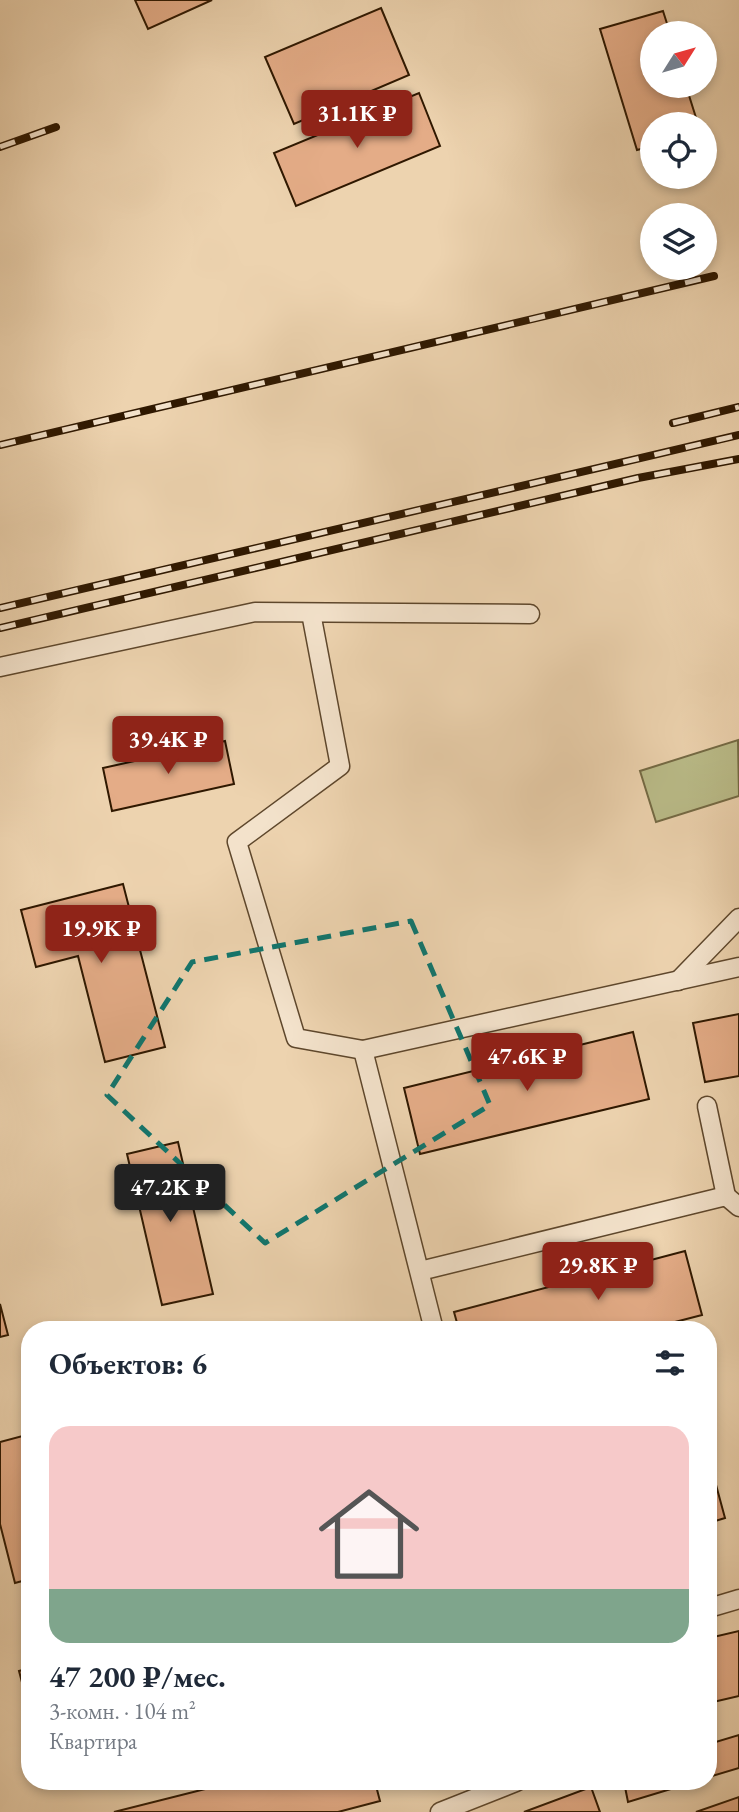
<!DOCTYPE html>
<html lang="ru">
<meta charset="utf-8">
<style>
:root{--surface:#fff;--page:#f6f6f7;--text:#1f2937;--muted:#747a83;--accent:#8f2418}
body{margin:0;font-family:"EB Garamond",serif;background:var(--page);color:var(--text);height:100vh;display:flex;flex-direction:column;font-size:26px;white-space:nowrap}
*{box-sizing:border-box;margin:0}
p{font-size:23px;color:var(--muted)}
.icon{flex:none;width:38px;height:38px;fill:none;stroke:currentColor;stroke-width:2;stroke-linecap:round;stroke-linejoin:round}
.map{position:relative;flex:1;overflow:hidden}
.side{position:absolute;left:21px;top:1321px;width:696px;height:469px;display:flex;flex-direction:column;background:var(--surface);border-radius:28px;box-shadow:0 4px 10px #0003}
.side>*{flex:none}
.needle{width:46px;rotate:53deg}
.tools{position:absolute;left:640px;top:21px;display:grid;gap:14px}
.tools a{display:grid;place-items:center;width:77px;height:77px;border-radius:50%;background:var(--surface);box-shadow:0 4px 10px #0003;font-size:35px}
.price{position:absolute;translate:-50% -60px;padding:0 16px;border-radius:7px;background:var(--accent);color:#fff;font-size:23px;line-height:46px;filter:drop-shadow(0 2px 4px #0008)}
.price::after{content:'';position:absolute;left:50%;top:42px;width:21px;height:16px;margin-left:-10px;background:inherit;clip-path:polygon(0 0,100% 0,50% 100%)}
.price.active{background:#222;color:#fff}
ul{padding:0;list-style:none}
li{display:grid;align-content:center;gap:14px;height:371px;padding:0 28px}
li span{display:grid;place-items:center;height:217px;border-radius:21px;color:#555}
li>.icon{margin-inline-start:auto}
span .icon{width:126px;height:126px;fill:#fffc;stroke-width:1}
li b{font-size:30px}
h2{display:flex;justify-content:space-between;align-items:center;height:84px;padding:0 28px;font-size:30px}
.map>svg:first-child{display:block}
.green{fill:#babc89;stroke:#746a44;stroke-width:2}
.building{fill:#e4ac87;stroke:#2f1800;stroke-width:2}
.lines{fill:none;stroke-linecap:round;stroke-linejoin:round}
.lane-casing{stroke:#5e472c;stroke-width:21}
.lane{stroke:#f3e2cb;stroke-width:18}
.rail-casing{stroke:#2f1800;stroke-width:8}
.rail{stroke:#f3e2cb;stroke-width:5;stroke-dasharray:16;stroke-linecap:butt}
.marked{fill:none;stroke:#0f766e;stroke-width:5;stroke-dasharray:14 9;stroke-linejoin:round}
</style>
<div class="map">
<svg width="739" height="1812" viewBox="0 0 739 1812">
<rect width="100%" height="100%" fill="#edd3af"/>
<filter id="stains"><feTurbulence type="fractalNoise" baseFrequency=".00286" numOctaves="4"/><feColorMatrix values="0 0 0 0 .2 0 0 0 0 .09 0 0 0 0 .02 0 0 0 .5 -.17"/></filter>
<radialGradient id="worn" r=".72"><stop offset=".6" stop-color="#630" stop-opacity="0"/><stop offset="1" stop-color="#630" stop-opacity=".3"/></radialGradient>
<polygon class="green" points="738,740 739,796 656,822 640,771"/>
<g class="building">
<polygon points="135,0 212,0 148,29"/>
<polygon points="381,8 409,75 294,124 265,57"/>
<polygon points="663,11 670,33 653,33 653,86 686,86 698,124 653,124 653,146 637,150 600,29"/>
<polygon points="419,93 440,146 296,206 274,153"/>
<polygon points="225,741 234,784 112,811 103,768"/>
<polygon points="123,884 165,1047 105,1062 78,956 36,967 21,910"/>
<polygon points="739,1014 739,1076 705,1082 693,1023"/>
<polygon points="633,1032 649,1099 420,1154 404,1088"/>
<polygon points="178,1142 213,1294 162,1305 127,1154"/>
<polygon points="685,1251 702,1315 644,1330 459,1330 454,1312"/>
<polygon points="0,1304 8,1335 0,1337"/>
<polygon points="30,1434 30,1579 15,1583 0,1524 0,1442"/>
<polygon points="709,1459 725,1518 709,1523"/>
<polygon points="739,1631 739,1696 709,1703 709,1638"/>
<polygon points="30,1668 30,1713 19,1671"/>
<polygon points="739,1735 739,1768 709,1777 709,1744"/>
<polygon points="233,1782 375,1782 380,1801 338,1812 114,1812"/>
<polygon points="624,1782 694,1782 628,1802"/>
<polygon points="591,1787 600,1812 524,1812"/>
<polygon points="739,1797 739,1812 696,1812"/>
</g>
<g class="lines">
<defs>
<g id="lane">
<polyline points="311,613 340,766 237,842 296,1038 363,1050"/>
<polyline points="0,667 255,612 530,614"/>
<polyline points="678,981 739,918"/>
<polyline points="707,1106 726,1196"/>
<polyline points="420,1271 726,1196 739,1207"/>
<polyline points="434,1330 363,1050 739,967"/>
<polyline points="709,1608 739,1599"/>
<polyline points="440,1812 516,1782"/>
</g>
</defs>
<use href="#lane" class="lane-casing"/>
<use href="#lane" class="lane"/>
<defs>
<g id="rail">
<polyline points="0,147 56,127"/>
<polyline points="673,423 739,407"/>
<polyline points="0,445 714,276"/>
<polyline points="0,608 739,435"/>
<polyline points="0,628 638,478 739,459"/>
</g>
</defs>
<use href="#rail" class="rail-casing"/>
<use href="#rail" class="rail"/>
</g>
<path class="marked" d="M411 921 490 1105 265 1243 107 1095 192 962Z"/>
<rect width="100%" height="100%" filter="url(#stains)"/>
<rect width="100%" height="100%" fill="url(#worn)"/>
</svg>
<div class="tools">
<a><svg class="needle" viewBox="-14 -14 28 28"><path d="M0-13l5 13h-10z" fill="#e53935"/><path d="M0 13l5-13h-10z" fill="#747a83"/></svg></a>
<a><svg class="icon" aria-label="locate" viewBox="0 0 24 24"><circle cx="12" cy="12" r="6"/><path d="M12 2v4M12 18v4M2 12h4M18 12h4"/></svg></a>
<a><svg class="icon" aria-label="layers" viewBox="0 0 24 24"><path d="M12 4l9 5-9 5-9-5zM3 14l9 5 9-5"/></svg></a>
</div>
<b class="price" style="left:357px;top:150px">31.1K ₽</b>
<b class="price" style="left:168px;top:776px">39.4K ₽</b>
<b class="price" style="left:101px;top:965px">19.9K ₽</b>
<b class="price" style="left:527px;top:1093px">47.6K ₽</b>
<b class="price active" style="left:170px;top:1224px">47.2K ₽</b>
<b class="price" style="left:598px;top:1302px">29.8K ₽</b>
<section class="side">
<h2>Объектов: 6<svg class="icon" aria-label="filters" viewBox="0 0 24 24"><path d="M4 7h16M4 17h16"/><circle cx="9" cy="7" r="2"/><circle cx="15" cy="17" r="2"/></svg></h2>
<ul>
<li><span style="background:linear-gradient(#f6c9c9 75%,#7fa58c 0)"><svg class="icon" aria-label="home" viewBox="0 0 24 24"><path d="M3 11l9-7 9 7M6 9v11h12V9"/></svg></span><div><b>47 200 ₽/мес.</b><p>3-комн. · 104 m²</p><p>Квартира</p></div></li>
</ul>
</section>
</div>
